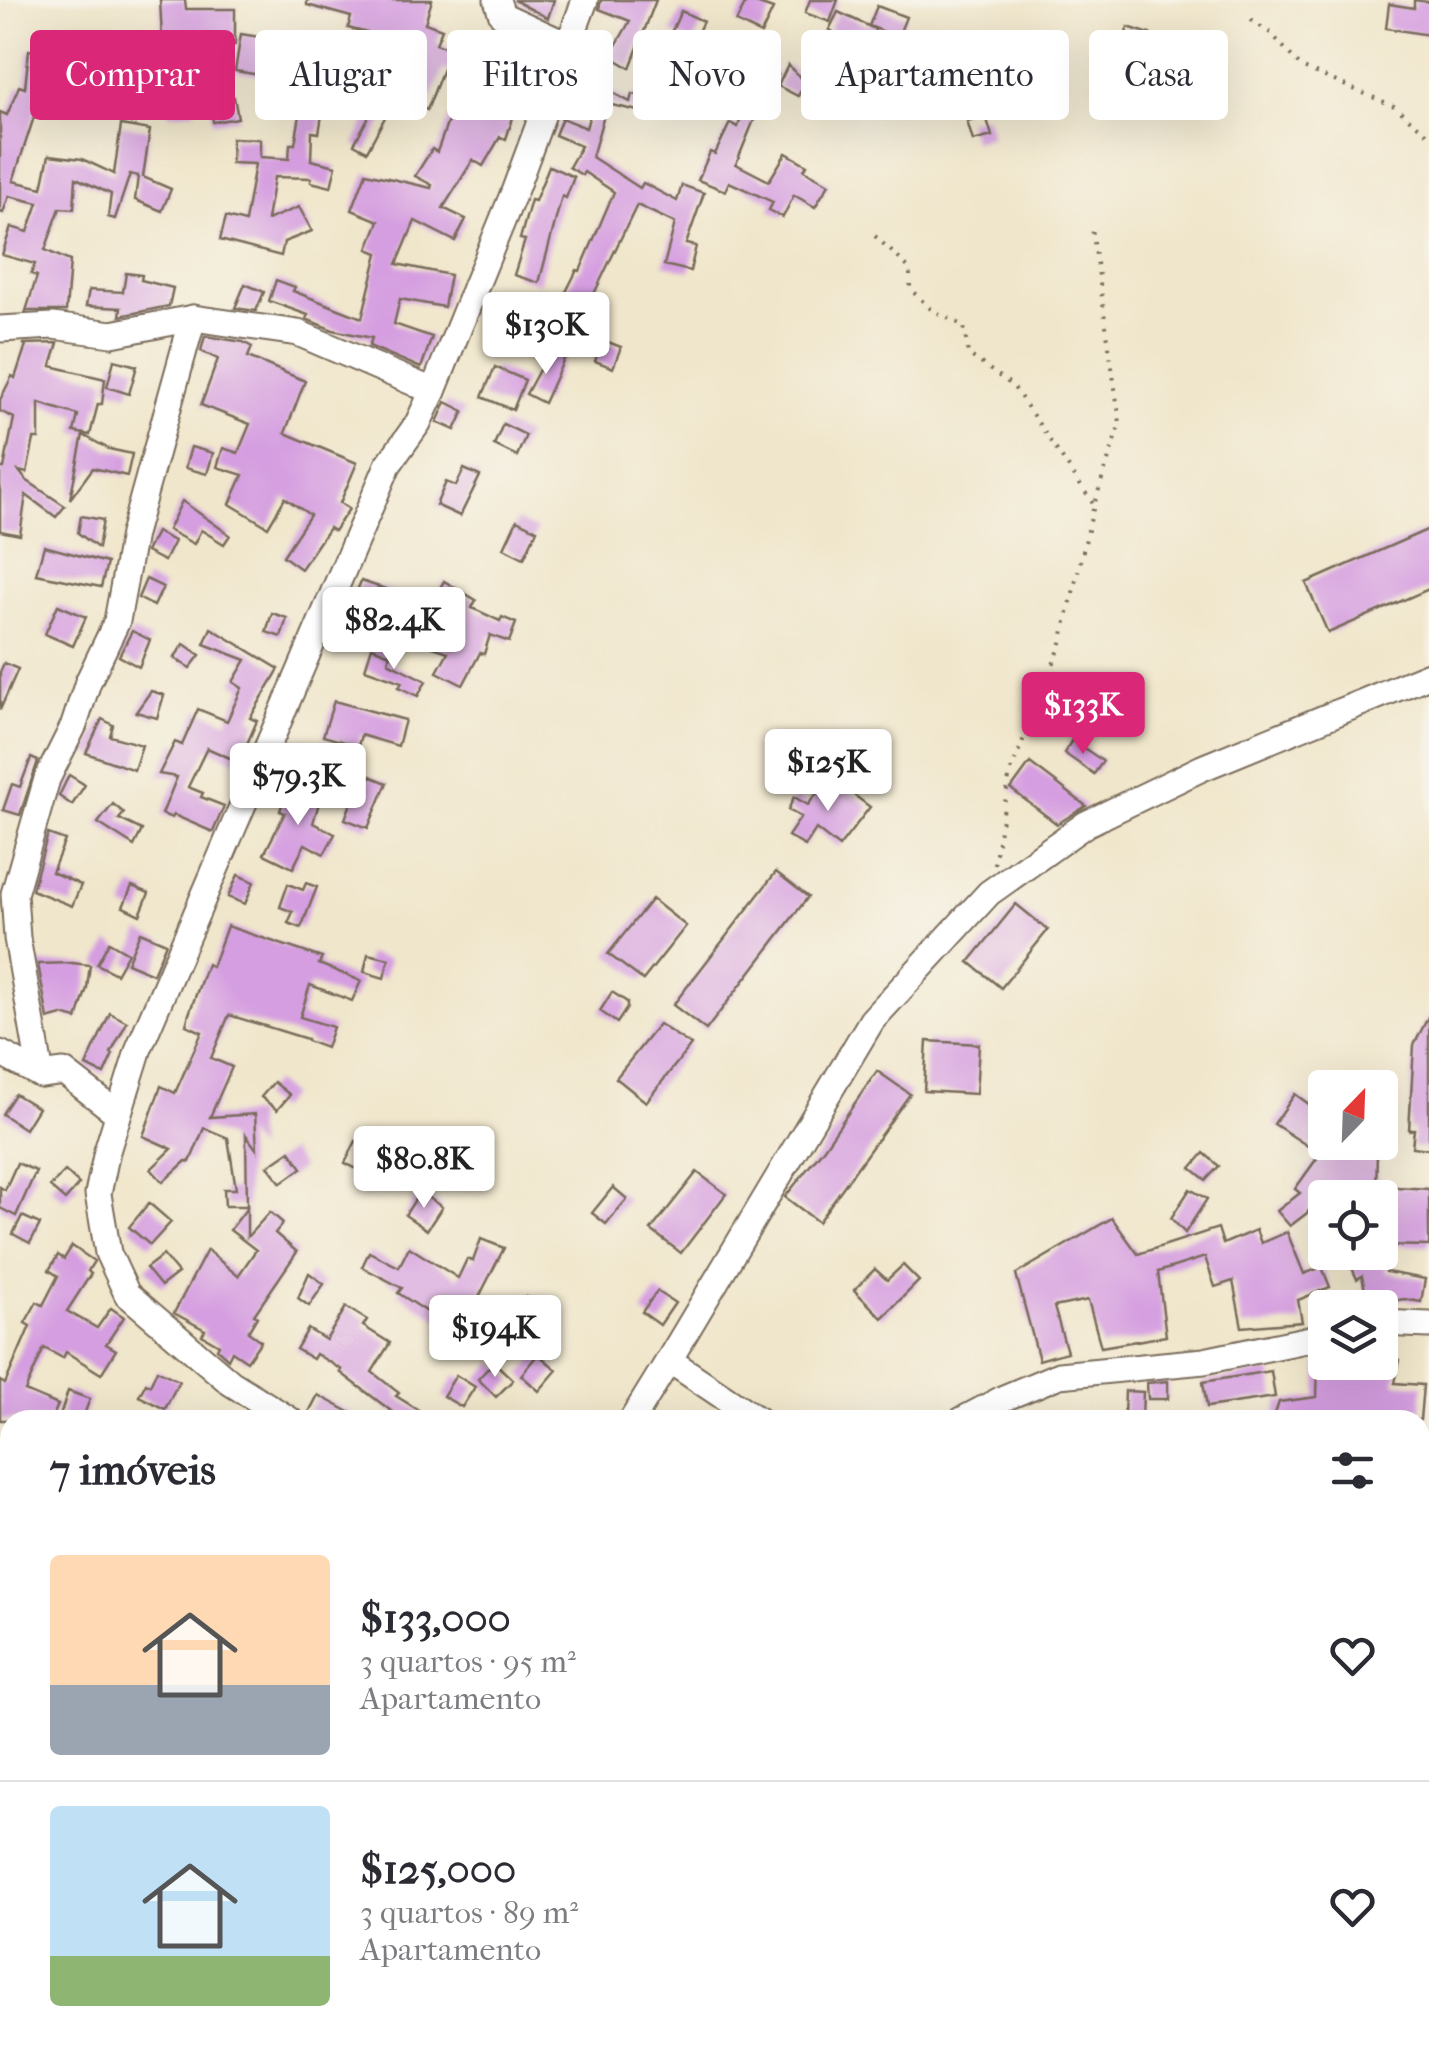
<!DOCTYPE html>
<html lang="pt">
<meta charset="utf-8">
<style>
:root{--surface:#fff;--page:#f2f2f3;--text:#2b2b33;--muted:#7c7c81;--line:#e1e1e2;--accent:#db2777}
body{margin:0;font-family:"IM FELL French Canon",serif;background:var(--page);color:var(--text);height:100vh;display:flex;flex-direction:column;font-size:38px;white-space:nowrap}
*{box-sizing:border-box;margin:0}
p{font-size:32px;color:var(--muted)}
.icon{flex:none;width:55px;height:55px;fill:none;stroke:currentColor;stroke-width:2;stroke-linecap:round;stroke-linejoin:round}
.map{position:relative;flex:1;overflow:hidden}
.panel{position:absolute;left:0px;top:1410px;width:1430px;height:642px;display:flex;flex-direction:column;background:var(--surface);border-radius:30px 30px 0 0;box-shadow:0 10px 40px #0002}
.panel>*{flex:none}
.top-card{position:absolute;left:30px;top:30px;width:1370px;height:90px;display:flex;gap:20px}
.needle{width:65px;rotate:23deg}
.tools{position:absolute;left:1308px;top:1070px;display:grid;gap:20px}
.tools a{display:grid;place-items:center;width:90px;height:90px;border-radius:10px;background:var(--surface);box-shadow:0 10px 40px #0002;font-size:50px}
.price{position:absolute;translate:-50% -85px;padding:0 22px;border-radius:10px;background:#fff;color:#222;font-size:32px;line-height:65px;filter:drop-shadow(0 2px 5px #0008)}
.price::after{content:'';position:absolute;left:50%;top:60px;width:30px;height:22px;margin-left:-15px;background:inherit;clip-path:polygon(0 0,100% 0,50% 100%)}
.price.on{background:var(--accent);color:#fff}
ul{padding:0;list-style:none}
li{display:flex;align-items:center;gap:30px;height:250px;padding:0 50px}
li+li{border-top:2px solid var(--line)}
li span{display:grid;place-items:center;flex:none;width:280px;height:200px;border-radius:10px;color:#555}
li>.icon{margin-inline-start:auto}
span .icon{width:120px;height:120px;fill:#fffc;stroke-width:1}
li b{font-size:42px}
h2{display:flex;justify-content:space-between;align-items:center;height:120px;padding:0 50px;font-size:42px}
.pill{padding:0 35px;border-radius:10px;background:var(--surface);box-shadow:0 10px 40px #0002;font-size:35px;line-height:90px}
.pill.on{background:var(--accent);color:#fff}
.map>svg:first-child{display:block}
.building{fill:#d59ee0}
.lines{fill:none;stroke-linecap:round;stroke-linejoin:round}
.minor-casing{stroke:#7a6c5b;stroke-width:29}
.path{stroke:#7a6c5b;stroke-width:4;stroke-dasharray:2.5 8;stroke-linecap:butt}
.minor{stroke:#fff;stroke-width:25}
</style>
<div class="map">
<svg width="1429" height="2051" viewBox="0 0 1429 2051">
<rect width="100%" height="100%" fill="#f7f3e8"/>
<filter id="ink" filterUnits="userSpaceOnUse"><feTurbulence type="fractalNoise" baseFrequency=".01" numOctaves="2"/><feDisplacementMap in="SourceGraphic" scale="20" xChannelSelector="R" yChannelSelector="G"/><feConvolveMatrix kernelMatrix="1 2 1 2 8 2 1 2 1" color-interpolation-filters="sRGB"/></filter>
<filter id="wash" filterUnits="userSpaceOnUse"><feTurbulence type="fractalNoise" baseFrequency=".0048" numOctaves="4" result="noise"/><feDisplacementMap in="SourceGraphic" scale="40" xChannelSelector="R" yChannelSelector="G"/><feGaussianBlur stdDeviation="2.25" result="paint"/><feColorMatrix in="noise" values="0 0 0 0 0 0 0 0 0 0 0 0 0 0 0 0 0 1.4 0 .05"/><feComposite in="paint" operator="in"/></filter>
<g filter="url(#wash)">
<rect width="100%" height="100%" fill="#f0e6cb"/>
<g id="blocks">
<g class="building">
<polygon points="160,0 185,0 186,9 235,9 235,45 189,44 189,57 163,58"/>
<polygon points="307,0 432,0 425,23 442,29 436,44 459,52 452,72 443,69 427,110 396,97 408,68 396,64 403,42 348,28 351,17 307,5"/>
<polygon points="514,0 554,0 548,18"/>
<polygon points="601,0 656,0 630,68 610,56 630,21 599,9"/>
<polygon points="747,0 773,9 761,34 736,22"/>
<polygon points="810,0 838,0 830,22 805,13"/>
<polygon points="1414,0 1429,2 1429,35 1386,28 1389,4 1414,8"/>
<polygon points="877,6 906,17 898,37 869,26"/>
<polygon points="681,11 703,21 693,43 671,33"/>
<polygon points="838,12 875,29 867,68 823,59 832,31 829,30"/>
<polygon points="1128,27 1150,34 1144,51 1122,44"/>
<polygon points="241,34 272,39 266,76 235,71"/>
<polygon points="505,34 533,47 518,78 525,81 506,139 500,137 483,166 473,160 443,208 466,219 455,241 415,221 397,264 450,275 444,307 400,299 394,324 432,337 421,368 369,346 372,338 333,330 306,319 308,315 269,301 276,280 295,287 293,291 362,318 378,253 368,249 379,221 352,210 366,173 431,188 432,185 415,176 432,149 437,152 452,110 456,111 475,70 485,75"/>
<polygon points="127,44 155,54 144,85 117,75"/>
<polygon points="29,50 90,56 112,69 98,91 69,73 69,77 49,71 13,181 42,188 49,155 82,159 114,174 121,125 150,130 143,177 171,189 162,211 135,200 138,176 130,174 115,219 108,217 111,194 76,178 74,209 60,208 45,250 70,261 66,311 26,311 37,276 31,274 35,264 2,255 11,227 28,232 38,203 9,196 3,213 0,212 0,112 7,115 19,86 25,88"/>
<polygon points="752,64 778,75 769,95 765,93 736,164 769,181 786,153 807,165 804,170 829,184 815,207 794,195 783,217 769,210 773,202 729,182 725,191 698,180 710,152 715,154 730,123 738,127 751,88 743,84"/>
<polygon points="788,65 805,82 798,96 778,86"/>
<polygon points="867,80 883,87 876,105 859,98"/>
<polygon points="592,82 630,102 632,94 647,97 643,112 607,104 592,157 640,188 643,183 677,201 682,185 704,193 686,244 696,246 690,271 664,265 675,223 637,205 589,304 566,292 577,270 580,271 614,192 584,172 582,175 569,167 581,146 555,135 562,118 586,128 594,100 585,95"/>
<polygon points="192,89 195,111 169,114 166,92"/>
<polygon points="304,92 313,93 313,107 323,109 319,133 312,132 311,160 336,166 331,187 311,182 311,178 274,177 267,220 299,207 312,231 284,242 281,256 220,240 226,217 245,222 255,164 231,163 232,138 260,139 260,157 289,159 290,144 295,144"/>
<polygon points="234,97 238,118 213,122 210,101"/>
<polygon points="371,98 391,106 367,151 354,144 369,116 364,114"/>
<polygon points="986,116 992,136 973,141 967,121"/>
<polygon points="549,166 574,177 566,198 562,196 539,283 514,275 525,240 520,239 531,200 535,201"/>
<polygon points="126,273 142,275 141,280 173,288 169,306 120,316 121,308 86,306 89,290 123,292"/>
<polygon points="245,284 264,292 256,311 235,308"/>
<polygon points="553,300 567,309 556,325 542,316"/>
<polygon points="500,307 521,316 511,340 490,331"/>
<polygon points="205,336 243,342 252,347 248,357 305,381 285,433 357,463 340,503 349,509 334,531 329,528 301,569 283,556 310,515 285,498 268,527 230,504 243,475 217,467 223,448 238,453 250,424 201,405 218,359 201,351"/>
<polygon points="603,340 621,347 613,368 595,361"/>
<polygon points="58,343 51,366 105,379 102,404 98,404 90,435 74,432 78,415 39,403 39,439 34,439 27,473 19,471 26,480 65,506 56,517 26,495 20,535 0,531 0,468 4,468 14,418 0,411 0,400 12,376 15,378 26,345 23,344"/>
<polygon points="550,350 565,357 544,403 526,394"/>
<polygon points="114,360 137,366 129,394 107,387"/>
<polygon points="495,367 525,380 513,410 482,397"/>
<polygon points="446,402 464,411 455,430 437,422"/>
<polygon points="503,424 526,435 517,456 494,445"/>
<polygon points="83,435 109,449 132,454 127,476 93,468 70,499"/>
<polygon points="191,447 213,453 207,474 185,468"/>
<polygon points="464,469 480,476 460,516 436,505 446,482 456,486"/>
<polygon points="182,501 230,535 224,544 201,530 194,544 168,530"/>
<polygon points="81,516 103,520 98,548 78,533"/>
<polygon points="517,520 537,530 524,558 504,548"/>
<polygon points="1429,529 1429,589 1328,633 1306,583"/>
<polygon points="156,532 174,541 164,561 146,552"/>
<polygon points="44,546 107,563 101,587 36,574"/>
<polygon points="146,579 163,587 154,606 138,598"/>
<polygon points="361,581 431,604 444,581 476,600 472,608 500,621 502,617 516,623 509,642 490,635 484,654 480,653 463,685 437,672 448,652 430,646 435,633 377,612 374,620 349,610"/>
<polygon points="58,605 86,617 73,646 45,634"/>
<polygon points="272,613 287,618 281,637 266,632"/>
<polygon points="211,628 279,669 250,718 257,721 239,762 207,748 188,787 203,793 201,797 224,806 213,832 174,815 172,818 162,814 177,777 159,774 175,742 182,745 198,709 227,721 242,688 233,682 246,660 204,644"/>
<polygon points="132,631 150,640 139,667 119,656"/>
<polygon points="184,644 200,655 190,668 174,658"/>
<polygon points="372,647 390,654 388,662 426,681 418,696 399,687 402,682 365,669"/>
<polygon points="4,663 18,669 0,710 0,672"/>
<polygon points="151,691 164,695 157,718 136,712"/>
<polygon points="334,701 405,720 398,746 361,735 358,746 323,736"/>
<polygon points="102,719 113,725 110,736 142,745 134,770 86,753"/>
<polygon points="1072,740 1103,761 1094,774 1064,753"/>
<polygon points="31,758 38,761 20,815 3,810 12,784 20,787"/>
<polygon points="1030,763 1054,781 1086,806 1057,824 1011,789"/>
<polygon points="69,775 85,785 72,805 59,796"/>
<polygon points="370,776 387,783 368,828 345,819 353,798 360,800"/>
<polygon points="830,777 870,807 839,847 816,829 805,846 788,836 801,817 788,810 794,797 808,805"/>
<polygon points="288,786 321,796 313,823 335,834 324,854 305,844 293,868 264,854 285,813 280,811"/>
<polygon points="113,804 124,813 119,819 142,830 134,846 98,823"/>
<polygon points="48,834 65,840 52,872 81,885 72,906 32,890"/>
<polygon points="776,872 808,897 706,1030 673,1005"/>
<polygon points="238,875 254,882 245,904 228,897"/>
<polygon points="306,883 317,887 301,928 288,923 293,912 280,907 288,884 303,890"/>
<polygon points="132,886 149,893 140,915 123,907"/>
<polygon points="652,899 686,926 643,980 608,954"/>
<polygon points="1016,904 1048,930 1001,988 969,962"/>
<polygon points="227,926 322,958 319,964 361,981 352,1001 310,985 300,1017 333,1027 326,1048 307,1041 307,1039 229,1015 211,1058 232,1067 210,1117 255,1114 257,1150 246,1135 247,1206 225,1206 224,1189 236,1189 228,1138 204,1128 190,1162 186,1161 163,1182 151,1169 172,1149 143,1136 161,1086 175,1093 202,1032 186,1025 189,1014 207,964 212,967"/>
<polygon points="140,932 166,943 153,974 127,963"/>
<polygon points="109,942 128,953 116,974 97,964"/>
<polygon points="368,954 389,959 384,978 364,972"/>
<polygon points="72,963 90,965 87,988 77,1019 62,1015 48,1019 38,964"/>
<polygon points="612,992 627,1002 627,1008 617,1023 600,1011"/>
<polygon points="110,1013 127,1022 111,1053 113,1054 104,1074 86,1066"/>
<polygon points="1429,1015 1429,1149 1412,1147 1414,1129 1409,1130 1414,1045"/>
<polygon points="659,1024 691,1045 646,1102 616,1078"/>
<polygon points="927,1041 979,1044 976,1094 924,1091"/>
<polygon points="877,1071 910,1094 818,1222 785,1197 824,1148"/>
<polygon points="274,1082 290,1095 277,1110 261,1097"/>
<polygon points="15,1094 38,1108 25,1129 2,1114"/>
<polygon points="1295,1094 1317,1110 1313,1116 1325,1127 1325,1148 1377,1149 1376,1198 1331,1198 1323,1191 1307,1213 1290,1226 1277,1211 1300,1193 1295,1189 1320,1154 1274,1124"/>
<polygon points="372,1132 390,1144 395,1134 416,1146 410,1157 423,1166 417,1175 391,1161 381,1177 365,1168 363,1172 345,1163 356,1141 363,1145"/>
<polygon points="290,1151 302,1168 281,1183 268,1166"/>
<polygon points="1204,1153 1219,1166 1206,1180 1191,1168"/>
<polygon points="17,1163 36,1171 16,1216 0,1208 0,1187 5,1190"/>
<polygon points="65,1171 79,1184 65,1200 50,1187"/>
<polygon points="697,1172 726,1194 681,1253 651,1230"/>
<polygon points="1380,1186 1429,1189 1429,1246 1380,1245"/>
<polygon points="613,1187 627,1199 606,1224 592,1213"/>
<polygon points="1190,1189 1207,1199 1185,1233 1171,1218"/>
<polygon points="420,1192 442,1207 427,1230 405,1215"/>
<polygon points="149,1203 171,1222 150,1245 129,1227"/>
<polygon points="247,1208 247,1237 270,1212 283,1223 275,1233 297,1252 254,1315 257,1317 248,1332 261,1341 247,1361 232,1351 228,1359 217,1349 219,1345 202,1335 205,1330 174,1313 207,1250 238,1276 256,1250 230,1230"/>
<polygon points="22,1216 40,1224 30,1243 13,1234"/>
<polygon points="1112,1218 1138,1254 1218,1228 1223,1244 1256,1230 1261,1243 1287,1232 1304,1274 1322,1267 1330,1287 1298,1300 1302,1322 1242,1327 1233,1281 1215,1287 1205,1257 1158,1272 1166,1336 1101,1347 1088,1300 1054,1307 1067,1352 1039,1360 1016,1274"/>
<polygon points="481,1239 504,1248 479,1297 501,1308 494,1325 483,1320 462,1349 439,1328 443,1322 398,1293 402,1288 362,1267 369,1252 399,1267 409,1247 458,1278 467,1259 473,1261"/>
<polygon points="72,1246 94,1261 88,1271 91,1274 67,1311 97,1328 111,1308 124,1317 106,1344 116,1350 101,1374 66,1352 63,1358 44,1348 25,1391 58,1405 51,1420 0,1420 0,1381 5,1384 30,1326 25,1323 37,1302 43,1305 58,1276 49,1270 58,1255 64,1259"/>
<polygon points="1355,1252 1388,1252 1386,1272 1425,1279 1421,1302 1404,1299 1377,1304 1376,1298 1367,1300 1362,1276 1357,1279 1347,1257"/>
<polygon points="163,1255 178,1273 161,1286 146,1268"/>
<polygon points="903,1265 919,1281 882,1318 854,1290 875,1269 887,1280"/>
<polygon points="309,1273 324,1284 309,1306 298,1298"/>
<polygon points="657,1291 675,1303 660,1325 642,1312"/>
<polygon points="526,1297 544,1308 533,1326 515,1316"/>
<polygon points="346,1307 367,1320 363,1326 390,1343 372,1372 399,1393 396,1396 420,1411 414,1420 403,1420 340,1372 342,1370 316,1354 313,1359 296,1349 308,1329 326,1340"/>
<polygon points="538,1354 557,1370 539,1391 521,1375"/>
<polygon points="1380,1355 1400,1360 1395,1383 1423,1385 1420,1420 1273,1420 1279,1402 1317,1397 1318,1362 1380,1362"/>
<polygon points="494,1362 513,1380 496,1397 478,1379"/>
<polygon points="157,1370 179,1381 165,1409 139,1396 146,1383 150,1385"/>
<polygon points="1271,1371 1275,1397 1207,1407 1203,1382"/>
<polygon points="456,1375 475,1387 462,1407 443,1396"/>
<polygon points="1168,1381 1168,1399 1148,1399 1147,1383"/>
<polygon points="68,1391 90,1399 82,1420 60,1416"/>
<polygon points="1125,1391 1143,1392 1142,1418 1124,1416"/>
<polygon points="318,1395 364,1420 319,1420 308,1414"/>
</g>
</g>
</g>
<g filter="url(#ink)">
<use href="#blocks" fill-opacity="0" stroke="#7a6c5b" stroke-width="2.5"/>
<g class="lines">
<defs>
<g id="minor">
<polyline points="497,0 502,15 567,45"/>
<polyline points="0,329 53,326 112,334 193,318 298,333 433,391"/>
<polyline points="0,1053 41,1075 64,1072 118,1114"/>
<polyline points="41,1075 17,938 14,894 47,779 74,725 88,682 117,621 133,534 193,318"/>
<polyline points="1380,1323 1429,1325"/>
<polyline points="290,1420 231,1383 127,1294 108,1253 98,1194 107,1151 139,1048 388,465 418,423 433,391 514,192 585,0"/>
<polyline points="632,1420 669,1360"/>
<polyline points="758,1420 669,1360 872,1020 989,893 1086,824 1202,768 1429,675"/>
<polyline points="962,1420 1004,1398 1059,1375 1204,1361 1325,1336"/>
<polyline points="0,1682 10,1668"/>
<polyline points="1420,1702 1421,1668"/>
<polyline points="1420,1708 1429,1749"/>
<polyline points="0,1868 10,1876"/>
<polyline points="1420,1955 1429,1955"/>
<polyline points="722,2042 746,2051"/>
<polyline points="199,2051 205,2042"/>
<polyline points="856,2051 857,2042"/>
</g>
</defs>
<use href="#minor" class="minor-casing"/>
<g class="path">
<polyline points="1251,20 1272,34 1301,67 1394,106 1429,135"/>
<polyline points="875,236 910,269 910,289 932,310 964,326 968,354 1013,386 1094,505"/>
<polyline points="994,864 1010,773 1060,647 1094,505 1120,423 1092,228"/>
</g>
<use href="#minor" class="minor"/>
</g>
</g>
</svg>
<div class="tools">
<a><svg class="needle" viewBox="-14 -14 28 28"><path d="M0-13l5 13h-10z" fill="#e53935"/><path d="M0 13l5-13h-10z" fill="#7c7c81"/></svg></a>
<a><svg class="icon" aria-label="locate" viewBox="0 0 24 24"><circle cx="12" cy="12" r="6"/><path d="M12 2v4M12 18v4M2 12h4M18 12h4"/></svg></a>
<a><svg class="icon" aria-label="layers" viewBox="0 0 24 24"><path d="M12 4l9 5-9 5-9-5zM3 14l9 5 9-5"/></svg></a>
</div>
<b class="price" style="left:546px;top:377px">$130K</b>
<b class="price" style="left:394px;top:672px">$82.4K</b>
<b class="price on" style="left:1083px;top:757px">$133K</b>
<b class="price" style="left:828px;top:814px">$125K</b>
<b class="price" style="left:298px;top:828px">$79.3K</b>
<b class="price" style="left:424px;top:1211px">$80.8K</b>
<b class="price" style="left:495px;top:1380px">$194K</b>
<div class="top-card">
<a class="pill on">Comprar</a>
<a class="pill">Alugar</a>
<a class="pill">Filtros</a>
<a class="pill">Novo</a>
<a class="pill">Apartamento</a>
<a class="pill">Casa</a>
</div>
<section class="panel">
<h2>7 imóveis<svg class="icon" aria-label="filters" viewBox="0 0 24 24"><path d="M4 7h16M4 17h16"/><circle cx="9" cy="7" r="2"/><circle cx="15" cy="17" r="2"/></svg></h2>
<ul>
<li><span style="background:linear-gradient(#ffd9b3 65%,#9aa5b1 0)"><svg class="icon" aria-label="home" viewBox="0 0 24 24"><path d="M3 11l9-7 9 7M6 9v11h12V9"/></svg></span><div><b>$133,000</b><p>3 quartos · 95 m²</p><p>Apartamento</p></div><svg class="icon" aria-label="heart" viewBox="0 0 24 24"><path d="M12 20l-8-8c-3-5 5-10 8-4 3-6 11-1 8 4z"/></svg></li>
<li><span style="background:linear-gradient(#bfe0f5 75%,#8fb573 0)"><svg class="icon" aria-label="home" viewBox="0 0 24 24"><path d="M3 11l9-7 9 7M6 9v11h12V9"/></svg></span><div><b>$125,000</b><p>3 quartos · 89 m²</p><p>Apartamento</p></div><svg class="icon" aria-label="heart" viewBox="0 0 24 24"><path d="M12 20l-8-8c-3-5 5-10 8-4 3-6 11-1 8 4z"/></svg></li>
</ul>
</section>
</div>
